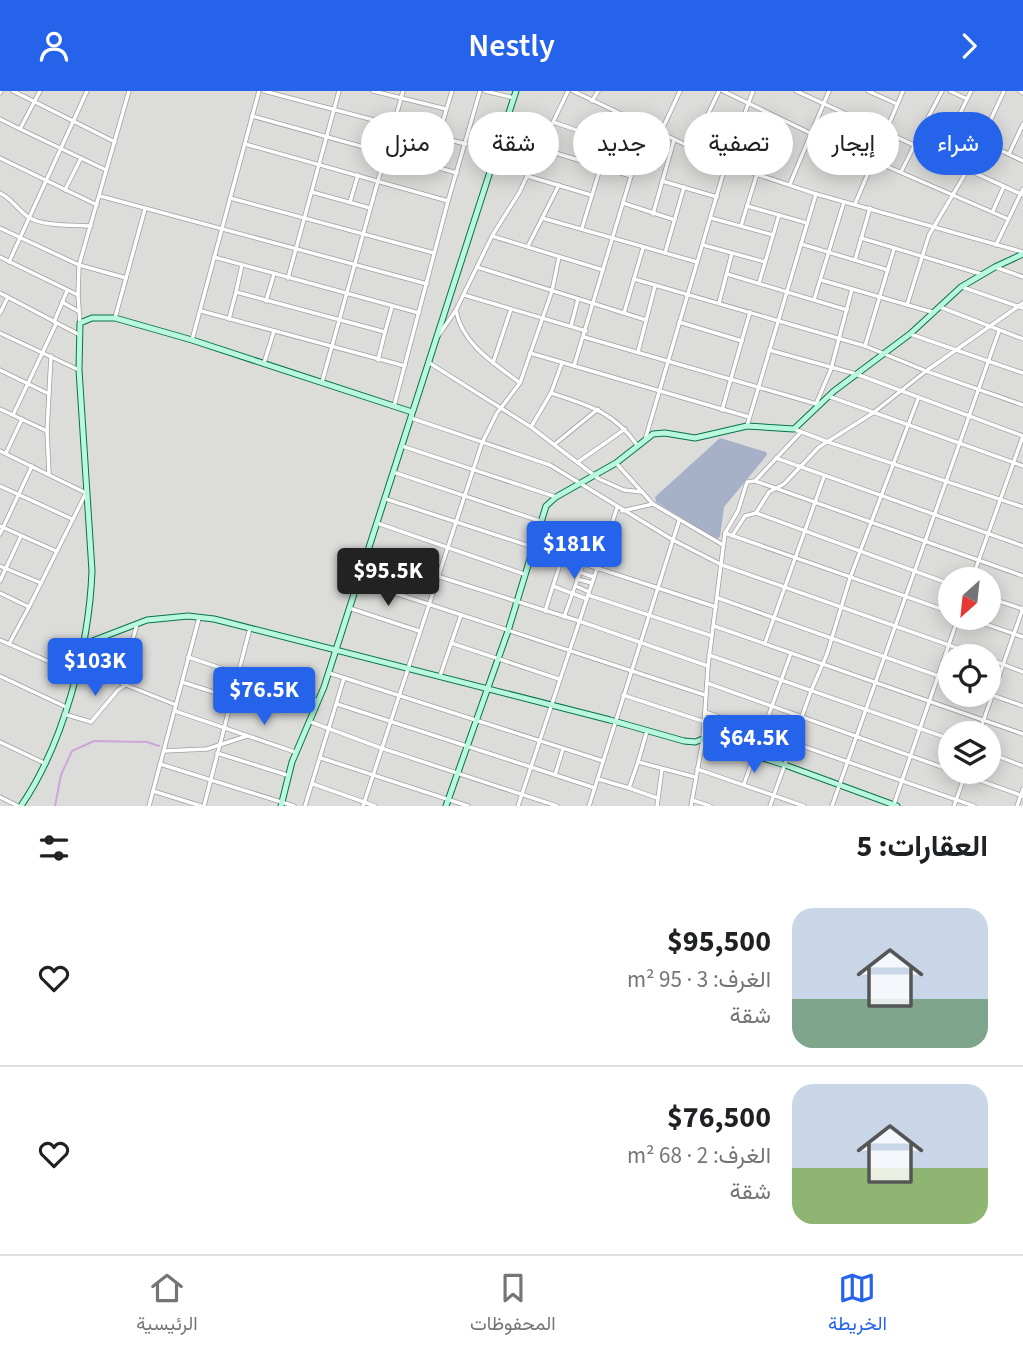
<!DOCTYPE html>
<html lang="ar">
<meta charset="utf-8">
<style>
:root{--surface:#fff;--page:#f2f2f2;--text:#202124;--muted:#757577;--line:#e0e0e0;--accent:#2563eb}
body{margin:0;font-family:"Source Sans 3",Vazirmatn,sans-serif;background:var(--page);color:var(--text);direction:rtl;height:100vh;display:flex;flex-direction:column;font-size:26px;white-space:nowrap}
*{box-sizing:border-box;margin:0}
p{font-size:23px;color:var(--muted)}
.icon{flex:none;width:38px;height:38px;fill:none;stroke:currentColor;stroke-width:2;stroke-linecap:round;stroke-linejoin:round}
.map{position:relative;height:715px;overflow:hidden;direction:ltr}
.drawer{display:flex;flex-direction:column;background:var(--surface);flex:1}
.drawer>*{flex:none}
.guide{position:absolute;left:21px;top:21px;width:982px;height:63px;direction:rtl;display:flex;gap:14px}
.needle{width:46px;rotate:207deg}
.buttons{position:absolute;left:938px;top:476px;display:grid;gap:14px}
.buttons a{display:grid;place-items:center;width:63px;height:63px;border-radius:50%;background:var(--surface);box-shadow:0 4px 18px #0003;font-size:35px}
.price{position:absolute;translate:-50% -60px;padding:0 16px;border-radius:7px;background:var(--accent);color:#fff;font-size:23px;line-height:46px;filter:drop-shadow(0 2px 4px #0008)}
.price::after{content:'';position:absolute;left:50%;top:42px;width:21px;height:16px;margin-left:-10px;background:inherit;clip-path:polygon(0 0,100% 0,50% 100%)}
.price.current{background:#222;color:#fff}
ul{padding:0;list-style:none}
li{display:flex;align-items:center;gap:21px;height:175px;padding:0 35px}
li+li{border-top:2px solid var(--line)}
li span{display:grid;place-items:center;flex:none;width:196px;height:140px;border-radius:21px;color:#555}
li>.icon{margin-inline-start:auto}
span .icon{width:84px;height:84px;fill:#fffc;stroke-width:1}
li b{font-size:30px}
h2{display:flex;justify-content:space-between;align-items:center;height:84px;padding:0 35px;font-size:30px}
.chip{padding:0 24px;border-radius:32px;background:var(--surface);box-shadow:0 4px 18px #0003;font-size:24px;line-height:63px}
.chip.current{background:var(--accent);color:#fff}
header{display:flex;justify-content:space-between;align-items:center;height:91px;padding:0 35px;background:var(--accent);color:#fff;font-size:32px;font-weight:600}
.dock{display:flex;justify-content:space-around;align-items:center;height:98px;border-top:2px solid var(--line);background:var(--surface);font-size:19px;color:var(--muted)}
.dock a{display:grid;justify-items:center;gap:4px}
.dock .current{color:var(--accent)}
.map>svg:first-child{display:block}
.residential{fill:#dcdcdb;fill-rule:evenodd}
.cemetery{fill:#a6b1c7}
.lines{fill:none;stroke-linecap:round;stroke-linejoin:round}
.stream{stroke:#cea6dc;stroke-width:2}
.street-casing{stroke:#9f9f9f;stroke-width:5}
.secondary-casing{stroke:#07734c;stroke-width:7}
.street{stroke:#fff;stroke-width:3.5}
.secondary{stroke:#b9f8dd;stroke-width:5}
</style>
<header><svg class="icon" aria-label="forward" viewBox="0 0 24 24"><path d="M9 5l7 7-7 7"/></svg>Nestly<svg class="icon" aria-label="person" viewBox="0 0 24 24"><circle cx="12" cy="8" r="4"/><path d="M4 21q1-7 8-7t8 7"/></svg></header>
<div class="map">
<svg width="1023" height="715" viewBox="0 0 1023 715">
<rect width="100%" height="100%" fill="#e4efe6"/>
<path class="residential" d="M0 0H1023V715H0ZM950 488H989V527H950ZM950 565H989V604H950ZM950 642H989V681H950Z"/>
<polygon class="cemetery" points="720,347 766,361 767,364 724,416 720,446 715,448 656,411 655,406"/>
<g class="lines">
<polyline class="stream" points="55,715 61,684 72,660 94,650 147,651 159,655"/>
<defs>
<g id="street">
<polyline points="13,0 115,51"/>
<polyline points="264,0 438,46"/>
<polyline points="373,0 446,18"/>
<polyline points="452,0 438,46 466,53"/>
<polyline points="485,0 514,7"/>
<polyline points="573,0 726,73 816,103 1023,161"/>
<polyline points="723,0 810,42 1008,128"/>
<polyline points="796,0 1023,104"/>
<polyline points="868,0 897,13"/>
<polyline points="950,0 967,8"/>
<polyline points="1020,0 1023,2"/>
<polyline points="0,2 1,0"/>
<polyline points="592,10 598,0"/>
<polyline points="252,25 457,82"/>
<polyline points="929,25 942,0"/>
<polyline points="0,28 20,38 40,0"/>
<polyline points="553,31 608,50"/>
<polyline points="953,37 971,0"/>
<polyline points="20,38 106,79"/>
<polyline points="660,43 680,0"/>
<polyline points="245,53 448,110"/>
<polyline points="539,57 631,85"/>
<polyline points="692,57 719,0"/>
<polyline points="1009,63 1023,33"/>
<polyline points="0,67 97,114"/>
<polyline points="901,81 929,25 1023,70"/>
<polyline points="527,85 591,104"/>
<polyline points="662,90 717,106"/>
<polyline points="790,93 829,0"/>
<polyline points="65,99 81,67"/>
<polyline points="312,101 370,117"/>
<path d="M0 102C13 108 18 120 30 127 42 135 76 134 91 135"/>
<polyline points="100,105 427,193"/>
<polyline points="230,107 434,162"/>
<polyline points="350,111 358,84"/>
<polyline points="623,112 675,129"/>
<polyline points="855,113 903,0"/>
<polyline points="747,115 757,83"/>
<polyline points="993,120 1004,95"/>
<polyline points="653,123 674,49"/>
<polyline points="542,127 697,171"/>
<polyline points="711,127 773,144"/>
<polyline points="741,135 747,115 807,132"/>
<polyline points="0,137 79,174 126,187"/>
<polyline points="582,137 617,22"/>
<polyline points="492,145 603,179"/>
<polyline points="861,147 981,183"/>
<polyline points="801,153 888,179"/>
<polyline points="703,154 765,171"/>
<polyline points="996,154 1023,98"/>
<polyline points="528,155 559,94"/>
<polyline points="665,162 684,96"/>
<polyline points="0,166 78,204"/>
<polyline points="214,166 419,222"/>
<polyline points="855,169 870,117"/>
<polyline points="9,171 87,0"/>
<polyline points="477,176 646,229"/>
<polyline points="995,176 1023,186"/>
<polyline points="727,183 847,219"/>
<polyline points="288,187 339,0"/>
<polyline points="634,188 865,255 926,280 1023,314"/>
<polyline points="821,189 932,221"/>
<polyline points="759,192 779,124"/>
<polyline points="962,196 1023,217"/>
<polyline points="236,201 242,174"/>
<polyline points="0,202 78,243"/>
<polyline points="464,204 586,240"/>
<polyline points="814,209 844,111"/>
<polyline points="266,210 274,183"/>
<polyline points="62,211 78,220"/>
<polyline points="719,212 732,162"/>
<polyline points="907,214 929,144 968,78 1004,0"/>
<polyline points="940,216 1023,248"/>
<polyline points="201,220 405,275"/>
<path d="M456 220C463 254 494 272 520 292"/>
<polyline points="0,222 8,206"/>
<polyline points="624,222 643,157"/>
<polyline points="115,227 145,118"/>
<polyline points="229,228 236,201 385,241 378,269"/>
<polyline points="54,231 67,200"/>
<polyline points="679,231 742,250"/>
<polyline points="80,232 78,204 79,174 129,0"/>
<polyline points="571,235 578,208"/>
<polyline points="385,241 392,216"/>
<polyline points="0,242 79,279"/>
<polyline points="910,243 1023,282"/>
<polyline points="438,245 456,219 492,145 519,102 568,0"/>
<polyline points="584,246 820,314"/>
<polyline points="192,249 259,0"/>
<polyline points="865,255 894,158"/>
<polyline points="769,259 856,283 1023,345"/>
<polyline points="638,261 655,195"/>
<polyline points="530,262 749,326"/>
<polyline points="428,271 531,336 599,388 624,399 642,401"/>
<polyline points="264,272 274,240"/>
<polyline points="493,272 511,218"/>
<polyline points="574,275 631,85 648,37"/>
<polyline points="0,279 47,302"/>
<polyline points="322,291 403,0"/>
<path d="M551 302C588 314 614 321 637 354"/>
<polyline points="828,305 1023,375"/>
<polyline points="816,313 831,278 852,198"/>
<polyline points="394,315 448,110 480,0"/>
<polyline points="0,318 47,340"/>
<polyline points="722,319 750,221"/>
<polyline points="13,324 56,233"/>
<polyline points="411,327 550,374 673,449 722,474 980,565"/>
<polyline points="747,335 816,103"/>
<polyline points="531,336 551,302 562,272"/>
<polyline points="794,338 828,351 1023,416"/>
<polyline points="645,349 726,73 753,0"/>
<polyline points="555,353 598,318"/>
<polyline points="402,355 556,406"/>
<polyline points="0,360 86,402"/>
<polyline points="6,362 22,328"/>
<polyline points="776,367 1023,455"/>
<polyline points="578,371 625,338"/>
<polyline points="616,372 653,413 723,454"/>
<polyline points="393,381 540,430"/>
<polyline points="49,383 47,340 51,265"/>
<polyline points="755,390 1023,485"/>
<polyline points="0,395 72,428"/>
<polyline points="386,408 716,516"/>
<polyline points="622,420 653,413"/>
<polyline points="756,422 769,401 784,393 819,356 873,322 926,280 1023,212"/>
<polyline points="377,432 524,483"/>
<polyline points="0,435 56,460"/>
<polyline points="725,442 738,420 747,391 755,390 801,341"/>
<polyline points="0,443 32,375"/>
<polyline points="732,445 745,425 756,422 950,493"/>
<polyline points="367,463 579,530 708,575"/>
<polyline points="0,475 41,492"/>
<polyline points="579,481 594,486"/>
<polyline points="577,488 592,492"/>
<polyline points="972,488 1023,345"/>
<polyline points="0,490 21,445"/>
<polyline points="358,490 705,604"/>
<polyline points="553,495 587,508"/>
<polyline points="576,495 589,501"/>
<polyline points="0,502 29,516 86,402"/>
<polyline points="588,504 712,545"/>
<polyline points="718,507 950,589"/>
<polyline points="989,507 1023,518"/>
<polyline points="349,517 419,540"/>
<polyline points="545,520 562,467"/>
<polyline points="564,526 583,473"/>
<polyline points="968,527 1023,546"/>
<polyline points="137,533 121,592 176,614"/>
<polyline points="714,535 1023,643"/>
<polyline points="0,549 75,582"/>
<polyline points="451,552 559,588"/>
<polyline points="765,552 824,386"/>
<polyline points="9,553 29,516"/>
<polyline points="709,564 950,648"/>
<polyline points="188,566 318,610"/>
<polyline points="989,568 1023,581"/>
<polyline points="329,582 603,670"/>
<polyline points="0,585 66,616"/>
<polyline points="440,585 461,524"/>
<polyline points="182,591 232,607"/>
<polyline points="707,592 950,679"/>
<polyline points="989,603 1023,615"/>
<polyline points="623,604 705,631"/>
<polyline points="337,613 531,676 518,715"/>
<polyline points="175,620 295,661"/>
<polyline points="705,621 974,715"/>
<polyline points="64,623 91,631 118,599 124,595"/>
<polyline points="311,631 381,657 557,715"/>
<polyline points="647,640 638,671 695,686"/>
<polyline points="979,642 1023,517"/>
<polyline points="0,651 44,672"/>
<polyline points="164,660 207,658 247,645"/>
<polyline points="217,662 287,684"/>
<polyline points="989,662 1023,675"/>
<polyline points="321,667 468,715"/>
<polyline points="160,673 294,715"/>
<polyline points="697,678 804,715"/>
<polyline points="956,681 1023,705"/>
<polyline points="555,684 563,658"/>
<polyline points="598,688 629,697 638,671"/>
<polyline points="313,693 375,715"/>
<polyline points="744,693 791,562"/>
<polyline points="595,697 531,676 617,417"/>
<polyline points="629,697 657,707"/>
<polyline points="153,700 201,715"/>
<polyline points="0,706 18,715"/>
<polyline points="692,709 710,715"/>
<polyline points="894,713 958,527"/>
<polyline points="149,715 199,527"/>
<polyline points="204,715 250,537"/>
<polyline points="305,715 344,587"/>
<polyline points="363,715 482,352 497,322 520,292 552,200 559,166"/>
<polyline points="589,715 679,430"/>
<polyline points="657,715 662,678"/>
<polyline points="691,715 703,648 708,575 725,442 950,521"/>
<polyline points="770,715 811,600 827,563 850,487 918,308"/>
<polyline points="832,715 999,240"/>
<polyline points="954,715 966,681"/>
<polyline points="1017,715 1023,698"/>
</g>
<g id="secondary">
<polyline points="82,554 147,529 188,525 214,528 610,629 684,650 695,651 703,648 785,674 897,715"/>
<path d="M21 715C64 652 89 556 92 480L79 279 80 232 92 227H115L192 249 412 321"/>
<polyline points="281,715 292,671 324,596 516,0"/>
<polyline points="446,715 508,540 546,415 556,406 616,372 653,343 665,342 695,347 747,335 794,338 834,300 910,243 961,196 995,176 1023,163"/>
</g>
</defs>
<use href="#street" class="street-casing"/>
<use href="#secondary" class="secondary-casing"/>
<use href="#street" class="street"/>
<use href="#secondary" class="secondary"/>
</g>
</svg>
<div class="buttons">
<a><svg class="needle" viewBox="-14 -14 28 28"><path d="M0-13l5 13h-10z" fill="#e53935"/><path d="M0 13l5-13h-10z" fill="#757577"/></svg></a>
<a><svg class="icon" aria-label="locate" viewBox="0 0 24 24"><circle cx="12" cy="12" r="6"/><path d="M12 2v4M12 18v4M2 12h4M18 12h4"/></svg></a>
<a><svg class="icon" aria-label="layers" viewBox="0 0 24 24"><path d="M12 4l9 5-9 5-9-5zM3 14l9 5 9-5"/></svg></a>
</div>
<b class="price" style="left:574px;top:490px">$181K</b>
<b class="price current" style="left:388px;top:517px">$95.5K</b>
<b class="price" style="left:95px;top:607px">$103K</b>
<b class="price" style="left:264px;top:636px">$76.5K</b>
<b class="price" style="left:754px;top:684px">$64.5K</b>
<div class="guide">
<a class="chip current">شراء</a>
<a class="chip">إيجار</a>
<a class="chip">تصفية</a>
<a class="chip">جديد</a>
<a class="chip">شقة</a>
<a class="chip">منزل</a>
</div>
</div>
<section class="drawer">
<h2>العقارات: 5<svg class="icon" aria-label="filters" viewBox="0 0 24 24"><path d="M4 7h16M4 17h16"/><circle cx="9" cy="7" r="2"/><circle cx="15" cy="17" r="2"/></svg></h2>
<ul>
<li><span style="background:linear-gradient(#c9d6e8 65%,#7fa58c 0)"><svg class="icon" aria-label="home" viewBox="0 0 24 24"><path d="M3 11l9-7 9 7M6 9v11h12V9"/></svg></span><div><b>$95,500</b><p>الغرف: 3 · 95 m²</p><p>شقة</p></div><svg class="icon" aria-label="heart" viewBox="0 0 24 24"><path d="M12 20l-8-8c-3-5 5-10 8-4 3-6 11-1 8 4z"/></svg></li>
<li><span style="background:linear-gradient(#c9d6e8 60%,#8fb573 0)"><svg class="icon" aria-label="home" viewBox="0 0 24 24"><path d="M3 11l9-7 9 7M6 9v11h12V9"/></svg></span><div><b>$76,500</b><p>الغرف: 2 · 68 m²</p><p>شقة</p></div><svg class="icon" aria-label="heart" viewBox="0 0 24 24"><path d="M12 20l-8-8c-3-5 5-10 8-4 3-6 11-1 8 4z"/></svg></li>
</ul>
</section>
<nav class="dock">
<a class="current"><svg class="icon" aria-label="map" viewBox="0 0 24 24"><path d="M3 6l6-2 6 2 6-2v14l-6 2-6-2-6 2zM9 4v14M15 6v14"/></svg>الخريطة</a>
<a><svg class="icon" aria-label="saved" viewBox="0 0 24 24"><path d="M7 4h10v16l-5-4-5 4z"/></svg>المحفوظات</a>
<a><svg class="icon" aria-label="home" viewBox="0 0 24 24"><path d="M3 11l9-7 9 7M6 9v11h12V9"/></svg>الرئيسية</a>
</nav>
